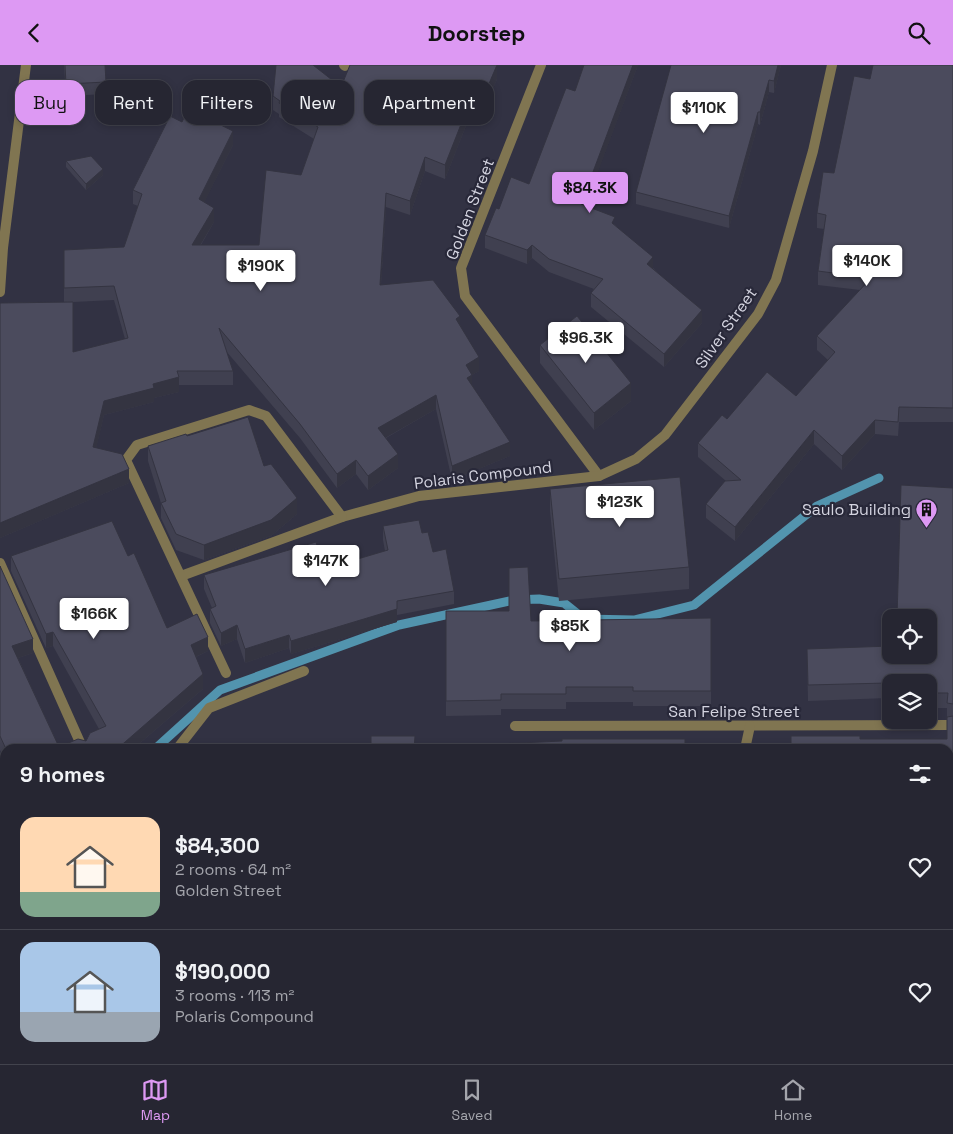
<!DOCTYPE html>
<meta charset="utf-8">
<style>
:root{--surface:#262632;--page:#32323e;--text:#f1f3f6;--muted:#a4a5ac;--line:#42434d;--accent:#dd99f3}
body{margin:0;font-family:"Space Grotesk",sans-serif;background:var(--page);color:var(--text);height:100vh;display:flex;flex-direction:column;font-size:19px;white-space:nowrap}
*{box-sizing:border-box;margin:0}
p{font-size:16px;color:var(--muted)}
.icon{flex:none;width:28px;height:28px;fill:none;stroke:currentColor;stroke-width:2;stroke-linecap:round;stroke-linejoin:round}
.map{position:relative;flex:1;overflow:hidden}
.sheet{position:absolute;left:0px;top:679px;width:954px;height:321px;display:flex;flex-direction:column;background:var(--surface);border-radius:15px 15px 0 0;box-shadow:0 2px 8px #0003,0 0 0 1px var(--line)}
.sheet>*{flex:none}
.hud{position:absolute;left:15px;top:15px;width:500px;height:45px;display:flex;gap:10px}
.controls{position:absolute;left:882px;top:544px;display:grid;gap:10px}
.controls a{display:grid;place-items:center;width:55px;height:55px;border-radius:10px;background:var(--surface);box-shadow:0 2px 8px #0003,0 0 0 1px var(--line);font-size:25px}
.price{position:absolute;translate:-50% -42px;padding:0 11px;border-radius:5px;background:#fff;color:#222;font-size:16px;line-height:32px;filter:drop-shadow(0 1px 2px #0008)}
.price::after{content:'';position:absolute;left:50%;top:30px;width:15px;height:11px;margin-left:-8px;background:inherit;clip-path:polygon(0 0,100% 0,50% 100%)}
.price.selected{background:var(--accent);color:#111}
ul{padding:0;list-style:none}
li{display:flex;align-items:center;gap:15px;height:125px;padding:0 20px}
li+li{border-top:1px solid var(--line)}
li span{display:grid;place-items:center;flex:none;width:140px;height:100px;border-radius:15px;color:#555}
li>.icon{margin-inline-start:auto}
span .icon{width:60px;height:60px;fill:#fffc;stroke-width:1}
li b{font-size:21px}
h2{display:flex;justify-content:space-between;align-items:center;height:60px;padding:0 20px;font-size:21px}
.chip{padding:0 18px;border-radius:15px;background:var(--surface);box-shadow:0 2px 8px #0003,0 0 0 1px var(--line);font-size:18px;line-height:45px}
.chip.selected{background:var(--accent);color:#111}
header{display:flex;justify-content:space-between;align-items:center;height:65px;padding:0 20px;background:var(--accent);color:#111;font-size:22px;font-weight:700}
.tabs{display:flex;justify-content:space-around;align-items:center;height:70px;border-top:1px solid var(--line);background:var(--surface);font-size:14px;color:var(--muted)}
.tabs a{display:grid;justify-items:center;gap:2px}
.tabs .selected{color:var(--accent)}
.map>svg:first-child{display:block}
.commercial{fill:#423747}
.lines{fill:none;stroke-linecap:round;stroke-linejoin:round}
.stream{stroke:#5294ae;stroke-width:9}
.service{stroke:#807551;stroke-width:10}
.minor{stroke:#807551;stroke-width:10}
.wall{fill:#404050;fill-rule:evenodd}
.shaded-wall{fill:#343441}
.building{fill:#4b4b5d;stroke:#343441}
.labels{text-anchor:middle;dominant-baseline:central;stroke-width:4.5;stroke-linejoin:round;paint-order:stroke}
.street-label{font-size:16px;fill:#d4d4e0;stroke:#282839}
.poi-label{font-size:16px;fill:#d4d4e0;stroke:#282839;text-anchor:end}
</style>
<header><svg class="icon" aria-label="back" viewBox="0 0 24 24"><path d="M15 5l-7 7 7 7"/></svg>Doorstep<svg class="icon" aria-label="search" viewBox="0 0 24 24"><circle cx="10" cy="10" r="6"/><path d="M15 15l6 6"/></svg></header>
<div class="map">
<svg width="953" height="999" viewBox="0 0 953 999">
<rect width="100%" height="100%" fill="#323243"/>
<polygon class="commercial" points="949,820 953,820 953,999 901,999 895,995 949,995"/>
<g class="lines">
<polyline class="stream" points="155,684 220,625 399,560 514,535 539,534 564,538 584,554 634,555 694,540 817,441 879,413"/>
<polyline class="service" points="177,684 209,643 304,606"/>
<g class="minor">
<polyline points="344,0 345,1"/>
<polyline points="541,0 461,203 465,231 599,411"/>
<polyline points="0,227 3,183 26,0"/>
<polyline points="0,498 83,684"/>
<polyline points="181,511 342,452 419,431 599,411 636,394 665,370 758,249 776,215 813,86 832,0"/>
<polyline points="226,608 126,395 137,380 249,345 266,351 342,452"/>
<polyline points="515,661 953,660"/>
<polyline points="745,684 750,661"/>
<polyline points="289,999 306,995"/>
</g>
</g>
<g class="wall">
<polygon points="64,0 105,0 106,29 66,31"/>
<polygon points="638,0 585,140 615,160 702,258 664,302 591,242 591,228 594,224 549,207 532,193 527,199 485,183 485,170 499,144 529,119 575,26"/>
<polygon points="781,0 774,28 769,27 760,60 758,59 729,163 636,139 636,127"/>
<polygon points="953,0 953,357 899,357 898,371 875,369 842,405 814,379 735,476 706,453 706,439 726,416 698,392 698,378 727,354 796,331 828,295 817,285 817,271 860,225 818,220 818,206 824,164 817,163 817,148 834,108 870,14"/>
<path d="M497 14 479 57 469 53 445 114 425 106 410 150 386 142 381 220 460 260 479 306 472 310V320L510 391 452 415 436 344 386 373 398 403 368 425 356 409 337 423 300 373 226 286 233 306V320H179V327L154 333V337L104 350 96 383 129 418 0 473V238L64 237V185L124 182 138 141 133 139V125L233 80 204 137 214 157 201 180H259L301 110 314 74 279 52V49L273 45V31L341 22ZM114 235 125 274 73 287V237Z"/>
<polygon points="66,96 103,110 86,125 66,102"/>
<polygon points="540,280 631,336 594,365 540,298"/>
<polygon points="187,371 264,401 297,449 271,471 204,495 176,485 161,453 161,438 148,396 148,381"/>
<polygon points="953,423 953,891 949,891 949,684 860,674 947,674 947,643 929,643 929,618 891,618 891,644 887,644 887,633 808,636 807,584 929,590"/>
<polygon points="550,424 689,502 689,524 559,536 550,446"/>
<polygon points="383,461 422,468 454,526 454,539 397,550 397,557 291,589 289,583 245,598 237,574 221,581 210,558 210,544 212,543 204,524 204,510 324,504 385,486 383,475"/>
<polygon points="11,491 128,491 167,563 208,586 196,592 203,624 133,684 5,684 5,696 0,685 0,501 33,588 18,593 59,682 86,676 99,664 53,581 46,583 11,506"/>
<polygon points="446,546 531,556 711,553 711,641 633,641 633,637 566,637 566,644 501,644 501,650 446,651"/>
<rect x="949" y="925" width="4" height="52"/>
</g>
<g class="shaded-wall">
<polygon points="497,0 497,14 479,57 479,42"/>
<polygon points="633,0 638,0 581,152 581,139"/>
<polygon points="778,0 781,0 774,28 774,16"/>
<polygon points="769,15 769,27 760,60 760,47"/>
<polygon points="469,39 469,53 445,114 445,100"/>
<polygon points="758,47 758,59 729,163 729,151"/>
<polygon points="233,66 233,80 199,148 199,134"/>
<polygon points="425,92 425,106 410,150 410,136"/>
<polygon points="103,104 103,110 86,125 86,119"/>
<polygon points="386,128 386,142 380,235 380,220"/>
<polygon points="214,143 214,157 192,194 192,180"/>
<polygon points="532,180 532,193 527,199 527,185"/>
<polygon points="653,192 653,205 647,199"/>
<polygon points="702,245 702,258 664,302 664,289"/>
<polygon points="460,251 460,265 456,254"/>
<polygon points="479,292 479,306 472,310 472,324 467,327 466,300"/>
<polygon points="179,312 179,327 154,333 154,337 104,350 93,397 93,382 104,336 153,319"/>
<polygon points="631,318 631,336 594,365 594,348"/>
<polygon points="436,330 436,344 378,377 378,363"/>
<polygon points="875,355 875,369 842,405 842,391"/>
<polygon points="814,365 814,379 735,476 735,462"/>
<polygon points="510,377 510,391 452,415 452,401"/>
<polygon points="398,389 398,403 368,425 368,411"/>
<polygon points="356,395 356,409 337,423 337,409"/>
<polygon points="129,404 129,418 0,473 0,458"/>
<polygon points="297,433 297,449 271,471 204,495 204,480"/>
<polygon points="397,544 397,557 291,589 291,576"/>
<polygon points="237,560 237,574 221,581 221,568"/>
<polygon points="53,567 53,581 46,583 46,569"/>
<polygon points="289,570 289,583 245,598 245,584"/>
<polygon points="208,572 208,586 191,594 191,580"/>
<polygon points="33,574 33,588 12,595 12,581"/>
<polygon points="203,609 203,624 133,684 117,684"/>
<polygon points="5,817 5,847 0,850 0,820"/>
<polygon points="102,995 133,995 133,999 85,999"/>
<polygon points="134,995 196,995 178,999 134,999"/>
</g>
<g class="building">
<polygon points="65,0 105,0 106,17 66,19"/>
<polygon points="276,0 313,0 341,22 350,0 497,0 479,42 469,39 445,100 425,92 410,136 386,128 380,220 433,215 460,251 456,254 479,292 466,300 472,310 467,313 510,377 452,401 436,330 378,363 398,389 368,411 356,395 337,409 300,359 219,263 233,306 177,306 179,312 153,319 154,323 104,336 93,382 122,389 129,404 0,458 0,238 73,237 73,287 128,273 114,221 64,223 64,185 124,182 142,129 133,125 170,51 182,57 188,44 233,66 199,134 214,143 192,180 259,180 266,105 301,110 318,62 279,38 280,36 273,31"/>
<polygon points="584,0 633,0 581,139 615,152 612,158 653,192 647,199 702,245 664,289 591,228 603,214 549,194 532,180 527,185 485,170 496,143 499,144 511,112 529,119 566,23 575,26"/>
<polygon points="671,0 778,0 774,16 769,15 760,47 758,47 729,151 636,127"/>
<polygon points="873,0 953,0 953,343 899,342 898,357 875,355 842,391 814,365 735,462 706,439 725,416 741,415 698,378 722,350 727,354 767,307 796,331 835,287 817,271 871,213 818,206 826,150 817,148 823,107 834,108 854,11 870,14"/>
<polygon points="91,91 103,104 86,119 66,96"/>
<polygon points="577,251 631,318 594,348 540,280"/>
<polygon points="248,352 264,401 271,399 297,433 271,455 204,480 176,469 161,438 166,436 148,381 186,369 187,371"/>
<polygon points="680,412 689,502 559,514 550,424"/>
<polygon points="901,420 953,423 953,639 947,638 948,628 929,628 929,618 891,618 891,629 887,629 887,618 808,620 807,584 891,581 891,590 929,590 929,552 897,552"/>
<polygon points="419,455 422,468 428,467 433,487 446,484 454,526 397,536 397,544 291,576 289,570 245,584 237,560 221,568 210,544 216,541 204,510 316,477 324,504 388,485 383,461"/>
<polygon points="112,456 128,491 134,488 167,563 197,549 208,572 191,580 203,609 117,684 6,684 0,671 0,501 33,574 12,581 59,682 78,674 86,676 90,668 106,661 53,567 46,569 11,491"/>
<polygon points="528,502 531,556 711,553 711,626 633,626 633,622 566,622 566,629 501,629 501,635 446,636 446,546 509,546 509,503"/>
<polygon points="953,651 953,876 949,876 949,684 791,684 791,671 860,671 860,674 947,674 947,652"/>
<polygon points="371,671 415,671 414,684 371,684"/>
<polygon points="562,674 685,674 685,684 456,684 456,681 562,676"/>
<polygon points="5,750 5,817 0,820 0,753"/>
<polygon points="5,889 5,995 102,995 85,999 0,999 0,892"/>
<rect x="949" y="925" width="4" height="37"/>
<polygon points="377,995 424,995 424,999 378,999"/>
<polygon points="461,995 902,995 908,999 652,999 652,998 649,999 462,999"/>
</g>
<defs>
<symbol id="building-pin" viewBox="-11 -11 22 30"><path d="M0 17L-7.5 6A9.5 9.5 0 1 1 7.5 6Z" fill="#dd99f3" stroke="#282839"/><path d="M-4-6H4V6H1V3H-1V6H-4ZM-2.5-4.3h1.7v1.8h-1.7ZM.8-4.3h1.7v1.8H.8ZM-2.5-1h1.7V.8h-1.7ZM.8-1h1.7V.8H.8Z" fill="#111"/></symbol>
</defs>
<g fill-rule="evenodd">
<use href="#building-pin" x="914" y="432" width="25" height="34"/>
</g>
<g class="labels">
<g class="street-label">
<text transform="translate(470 144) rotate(-69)">Golden Street</text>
<text transform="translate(726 263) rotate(-55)">Silver Street</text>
<text transform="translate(483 410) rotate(-7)">Polaris Compound</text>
<text x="734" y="646">San Felipe Street</text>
</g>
<g class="poi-label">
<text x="911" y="444">Saulo Building</text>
</g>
</g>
</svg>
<div class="controls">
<a><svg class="icon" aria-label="locate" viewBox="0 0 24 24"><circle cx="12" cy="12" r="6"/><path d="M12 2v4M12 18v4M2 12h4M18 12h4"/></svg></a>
<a><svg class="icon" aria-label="layers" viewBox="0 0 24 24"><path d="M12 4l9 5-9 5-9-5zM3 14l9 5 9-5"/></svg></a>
</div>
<b class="price" style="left:704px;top:69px">$110K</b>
<b class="price selected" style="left:590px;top:149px">$84.3K</b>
<b class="price" style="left:867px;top:222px">$140K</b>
<b class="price" style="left:261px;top:227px">$190K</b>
<b class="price" style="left:586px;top:299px">$96.3K</b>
<b class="price" style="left:620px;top:463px">$123K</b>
<b class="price" style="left:326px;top:522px">$147K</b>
<b class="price" style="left:94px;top:575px">$166K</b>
<b class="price" style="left:570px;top:587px">$85K</b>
<div class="hud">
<a class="chip selected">Buy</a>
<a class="chip">Rent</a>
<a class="chip">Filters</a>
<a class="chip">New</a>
<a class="chip">Apartment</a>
</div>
<section class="sheet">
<h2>9 homes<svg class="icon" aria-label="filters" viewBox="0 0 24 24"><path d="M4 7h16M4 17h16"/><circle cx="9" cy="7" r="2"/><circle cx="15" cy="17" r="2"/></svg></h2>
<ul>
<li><span style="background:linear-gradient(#ffd9b3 75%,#7fa58c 0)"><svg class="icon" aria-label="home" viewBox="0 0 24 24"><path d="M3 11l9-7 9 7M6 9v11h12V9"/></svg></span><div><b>$84,300</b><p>2 rooms · 64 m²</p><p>Golden Street</p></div><svg class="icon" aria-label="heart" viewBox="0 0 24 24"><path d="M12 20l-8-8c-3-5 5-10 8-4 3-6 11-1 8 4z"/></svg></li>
<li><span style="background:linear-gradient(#a9c7e8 70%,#9aa5b1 0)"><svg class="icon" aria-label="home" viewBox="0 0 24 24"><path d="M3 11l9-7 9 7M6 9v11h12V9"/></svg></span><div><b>$190,000</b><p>3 rooms · 113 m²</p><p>Polaris Compound</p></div><svg class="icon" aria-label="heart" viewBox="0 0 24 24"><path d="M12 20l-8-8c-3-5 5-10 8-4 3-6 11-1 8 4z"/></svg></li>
</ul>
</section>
</div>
<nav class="tabs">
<a class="selected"><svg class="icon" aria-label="map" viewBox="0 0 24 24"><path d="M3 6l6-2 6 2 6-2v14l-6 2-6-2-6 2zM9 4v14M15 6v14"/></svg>Map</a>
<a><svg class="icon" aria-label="saved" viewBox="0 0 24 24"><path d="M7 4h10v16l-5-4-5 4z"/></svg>Saved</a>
<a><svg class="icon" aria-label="home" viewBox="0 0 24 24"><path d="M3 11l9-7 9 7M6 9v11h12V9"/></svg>Home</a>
</nav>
